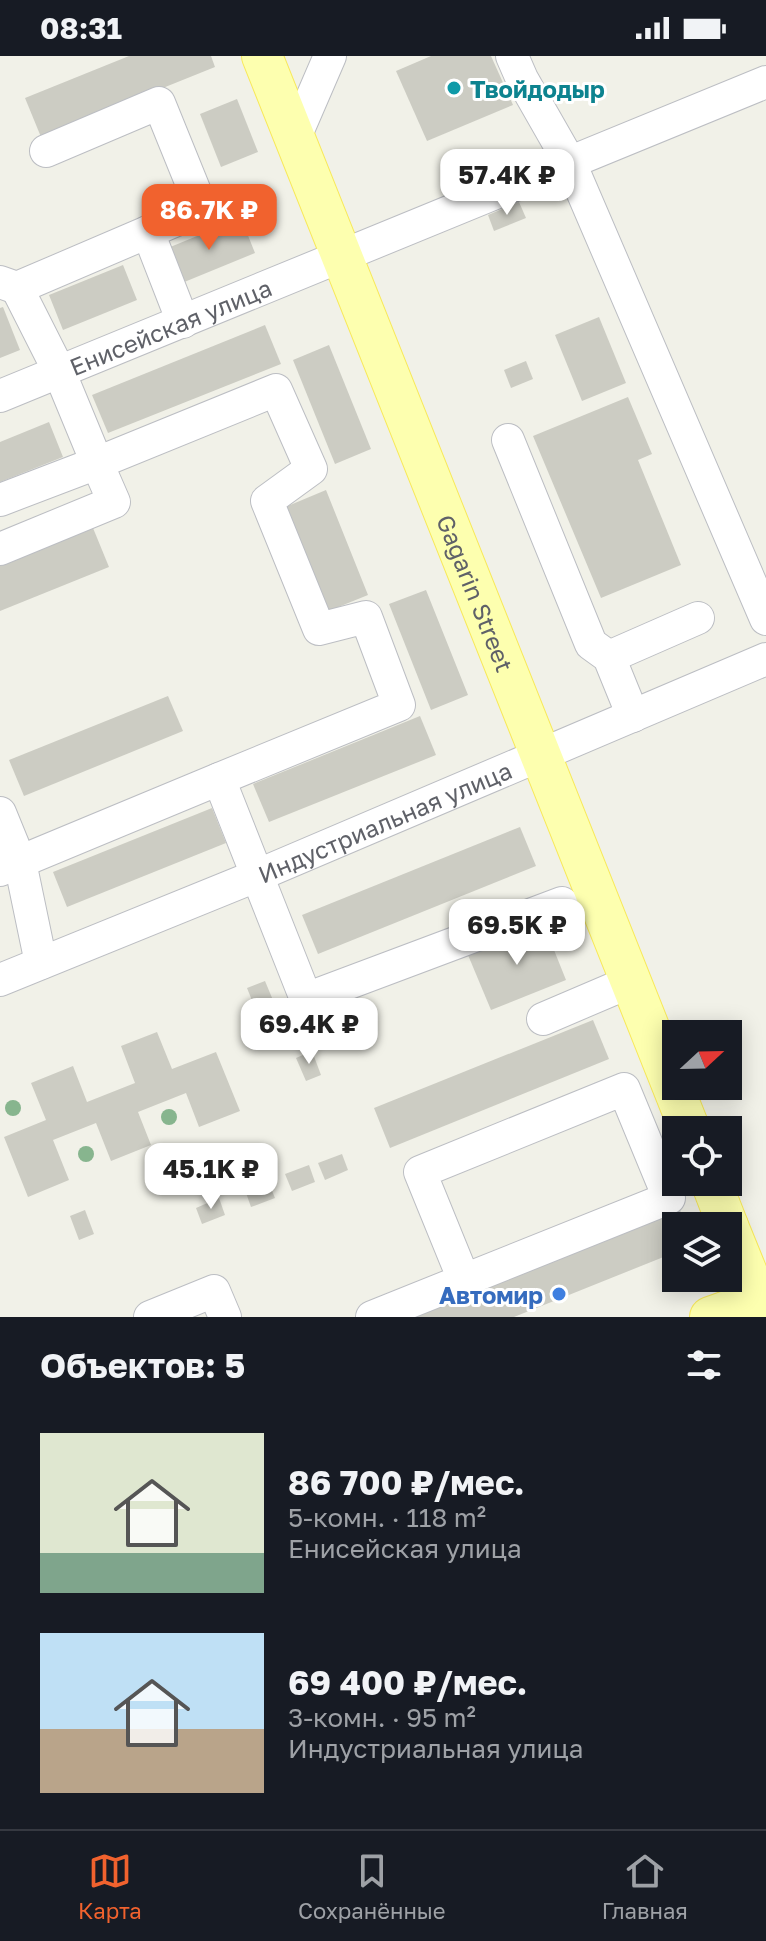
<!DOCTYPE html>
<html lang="ru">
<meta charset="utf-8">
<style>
:root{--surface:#171b24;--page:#242831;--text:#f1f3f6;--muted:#9ea1a6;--line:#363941;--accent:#f1622e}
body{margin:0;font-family:"Golos Text",sans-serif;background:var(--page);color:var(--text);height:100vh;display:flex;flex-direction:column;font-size:30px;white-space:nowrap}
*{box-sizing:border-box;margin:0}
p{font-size:26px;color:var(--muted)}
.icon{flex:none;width:44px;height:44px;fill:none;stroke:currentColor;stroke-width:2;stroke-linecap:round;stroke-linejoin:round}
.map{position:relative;height:1261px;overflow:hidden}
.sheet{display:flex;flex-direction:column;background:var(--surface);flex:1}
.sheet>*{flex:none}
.needle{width:52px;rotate:68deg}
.buttons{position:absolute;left:662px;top:964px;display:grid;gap:16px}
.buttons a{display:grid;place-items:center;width:80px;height:80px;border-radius:0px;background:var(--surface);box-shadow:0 4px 20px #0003;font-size:40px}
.price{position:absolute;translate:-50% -68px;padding:0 18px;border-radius:16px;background:#fff;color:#222;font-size:26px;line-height:52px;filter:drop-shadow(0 2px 4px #0008)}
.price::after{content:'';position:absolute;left:50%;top:48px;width:24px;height:18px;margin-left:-12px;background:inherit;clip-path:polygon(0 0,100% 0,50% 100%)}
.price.selected{background:var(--accent);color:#fff}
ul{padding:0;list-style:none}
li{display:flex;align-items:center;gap:24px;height:200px;padding:0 40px}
li span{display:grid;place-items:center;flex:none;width:224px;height:160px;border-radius:0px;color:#555}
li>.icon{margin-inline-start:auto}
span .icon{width:96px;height:96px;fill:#fffc;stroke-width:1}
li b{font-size:34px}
h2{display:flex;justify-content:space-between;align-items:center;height:96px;padding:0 40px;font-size:34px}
.status{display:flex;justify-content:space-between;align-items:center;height:56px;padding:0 40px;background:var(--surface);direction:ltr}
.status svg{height:22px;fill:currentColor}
.tab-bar{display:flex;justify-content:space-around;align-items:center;height:112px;border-top:2px solid var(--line);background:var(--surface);font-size:22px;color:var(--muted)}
.tab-bar a{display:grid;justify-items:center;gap:4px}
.tab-bar .selected{color:var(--accent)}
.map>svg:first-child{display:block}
.building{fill:#ccccc3}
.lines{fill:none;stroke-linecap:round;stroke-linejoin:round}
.minor-casing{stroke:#bcbec3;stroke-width:34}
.major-casing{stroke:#f8e95a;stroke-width:42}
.minor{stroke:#fff;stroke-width:32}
.major{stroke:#fdffaf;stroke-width:40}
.tree{fill:#87b58e}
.culture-dot{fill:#0f9aa8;stroke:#fff;stroke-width:3}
.shop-dot{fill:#3f7fe0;stroke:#fff;stroke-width:3}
.labels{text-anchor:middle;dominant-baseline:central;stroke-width:6;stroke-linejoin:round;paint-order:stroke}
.culture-label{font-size:24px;font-weight:bold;fill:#0d838f;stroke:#fff;text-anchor:start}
.street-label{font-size:24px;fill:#5f6168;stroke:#fff}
.shop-label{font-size:24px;font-weight:bold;fill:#366cbe;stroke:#fff;text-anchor:end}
</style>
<div class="status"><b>08:31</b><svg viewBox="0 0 49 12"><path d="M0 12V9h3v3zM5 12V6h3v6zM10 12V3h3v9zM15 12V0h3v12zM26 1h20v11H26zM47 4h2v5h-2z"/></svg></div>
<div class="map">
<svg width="766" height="1261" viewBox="0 0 766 1261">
<rect width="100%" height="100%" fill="#f1f1e8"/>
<g class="building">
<polygon points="129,0 211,0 215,11 41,81 25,42"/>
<polygon points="431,0 491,0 513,49 427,85 396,15"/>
<polygon points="237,43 258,96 221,111 200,58"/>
<polygon points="519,146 526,162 494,175 488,159"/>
<polygon points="241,162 255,197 177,229 163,194"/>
<polygon points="123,209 137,244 63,274 49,239"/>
<polygon points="3,251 20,294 0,302 0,252"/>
<polygon points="599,261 626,327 582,345 555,279"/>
<polygon points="265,269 281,308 108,377 92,339"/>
<polygon points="329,289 371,393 335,408 293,304"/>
<polygon points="526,305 533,323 511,332 504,314"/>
<polygon points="628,341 652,398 638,404 681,509 601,542 533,380"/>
<polygon points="49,366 63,401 0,426 0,386"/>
<polygon points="326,434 368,539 326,556 283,452"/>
<polygon points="93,472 109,511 0,555 0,510"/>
<polygon points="426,534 468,639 431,654 389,548"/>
<polygon points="168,640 183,675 24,740 9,704"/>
<polygon points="420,660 436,699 269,766 253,728"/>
<polygon points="212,752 226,787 67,851 53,816"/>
<polygon points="520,771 536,810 318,898 302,859"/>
<polygon points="544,869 566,924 491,954 468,899"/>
<polygon points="265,925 280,961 262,969 247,932"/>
<polygon points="593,964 609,1003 390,1092 374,1052"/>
<polygon points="157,976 172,1013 216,996 240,1055 199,1071 186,1037 138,1056 151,1089 111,1105 96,1067 53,1084 69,1124 28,1141 4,1081 46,1064 31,1027 73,1010 87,1046 135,1027 121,990"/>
<polygon points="312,995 321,1019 306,1025 296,1002"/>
<polygon points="342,1098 348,1114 325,1124 318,1107"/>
<polygon points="309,1109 315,1126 292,1135 285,1118"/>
<polygon points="268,1125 275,1142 251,1151 245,1134"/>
<polygon points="219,1142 225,1159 202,1168 196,1152"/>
<polygon points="85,1154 94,1178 79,1184 70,1160"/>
<polygon points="680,1154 686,1170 676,1170 676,1196 514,1261 414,1261"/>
</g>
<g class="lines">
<defs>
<g id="minor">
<polyline points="512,0 522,23 570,107 766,563"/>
<polyline points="295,81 330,0"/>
<polyline points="46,95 159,47 202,153 148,176 183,266"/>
<polyline points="0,226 17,232 148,176"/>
<polyline points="17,232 59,315 97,407 276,334 311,413 267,445 319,573 366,561 399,649 219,723 306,943 562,847"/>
<path id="s1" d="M0 340 766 26"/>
<polyline points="508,384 591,588 609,601 633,660"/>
<polyline points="0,444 97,407 114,446 0,493"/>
<polyline points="609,601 698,562"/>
<polyline points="0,757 20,806 41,907"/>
<polyline points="0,814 219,723"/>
<path id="s2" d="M0 924 256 820 766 603"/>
<polyline points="543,963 632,925"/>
<polyline points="150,1261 214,1235 225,1261"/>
<polyline points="372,1261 669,1142 624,1033 420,1116 464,1224"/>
</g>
<g id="major">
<path id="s3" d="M262 0 690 1074"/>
<polyline points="711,1126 728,1170"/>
<polyline points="728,1170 765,1261"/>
<polyline points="710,1261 766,1241"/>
</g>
</defs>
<use href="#minor" class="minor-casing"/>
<use href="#major" class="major-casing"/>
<use href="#minor" class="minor"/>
<use href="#major" class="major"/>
</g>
<g class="tree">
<circle cx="13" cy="1052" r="8"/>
<circle cx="169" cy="1061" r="8"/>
<circle cx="86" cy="1098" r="8"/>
</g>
<circle class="culture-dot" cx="454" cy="32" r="8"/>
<circle class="shop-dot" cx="559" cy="1238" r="8"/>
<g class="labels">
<g class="culture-label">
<text x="470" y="32">Твойдодыр</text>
</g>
<g class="street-label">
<text stroke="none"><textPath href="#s1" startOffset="184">Енисейская улица</textPath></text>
<text stroke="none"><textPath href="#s3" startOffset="578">Gagarin Street</textPath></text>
<text stroke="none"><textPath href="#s2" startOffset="416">Индустриальная улица</textPath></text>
</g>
<g class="shop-label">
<text x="543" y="1238">Автомир</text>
</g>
</g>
</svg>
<div class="buttons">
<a><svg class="needle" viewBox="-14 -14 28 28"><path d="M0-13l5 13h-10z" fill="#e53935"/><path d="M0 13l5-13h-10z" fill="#9ea1a6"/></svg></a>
<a><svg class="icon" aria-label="locate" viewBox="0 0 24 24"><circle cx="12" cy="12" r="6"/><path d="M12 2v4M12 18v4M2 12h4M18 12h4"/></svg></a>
<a><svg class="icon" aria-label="layers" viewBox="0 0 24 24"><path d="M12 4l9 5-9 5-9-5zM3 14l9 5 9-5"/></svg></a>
</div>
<b class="price" style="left:507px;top:161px">57.4K ₽</b>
<b class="price selected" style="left:209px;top:196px">86.7K ₽</b>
<b class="price" style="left:517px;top:911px">69.5K ₽</b>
<b class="price" style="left:309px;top:1010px">69.4K ₽</b>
<b class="price" style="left:211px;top:1155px">45.1K ₽</b>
</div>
<section class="sheet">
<h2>Объектов: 5<svg class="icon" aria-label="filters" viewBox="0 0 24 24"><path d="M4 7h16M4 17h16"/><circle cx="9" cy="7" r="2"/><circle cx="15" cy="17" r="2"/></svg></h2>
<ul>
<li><span style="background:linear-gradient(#dfe7d0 75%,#7fa58c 0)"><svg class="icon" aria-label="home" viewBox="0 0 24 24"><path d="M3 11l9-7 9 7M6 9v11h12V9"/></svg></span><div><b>86 700 ₽/мес.</b><p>5-комн. · 118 m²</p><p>Енисейская улица</p></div></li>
<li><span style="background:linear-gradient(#bfe0f5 60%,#b9a48a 0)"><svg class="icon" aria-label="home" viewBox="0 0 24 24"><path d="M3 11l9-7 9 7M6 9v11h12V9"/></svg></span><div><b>69 400 ₽/мес.</b><p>3-комн. · 95 m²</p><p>Индустриальная улица</p></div></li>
</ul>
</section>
<nav class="tab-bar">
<a class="selected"><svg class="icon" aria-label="map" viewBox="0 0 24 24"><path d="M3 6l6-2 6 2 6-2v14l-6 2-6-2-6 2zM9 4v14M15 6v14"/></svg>Карта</a>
<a><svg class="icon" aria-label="saved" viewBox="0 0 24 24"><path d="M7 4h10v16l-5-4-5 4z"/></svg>Сохранённые</a>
<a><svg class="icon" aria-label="home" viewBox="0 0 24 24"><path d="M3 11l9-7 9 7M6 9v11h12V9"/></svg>Главная</a>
</nav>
